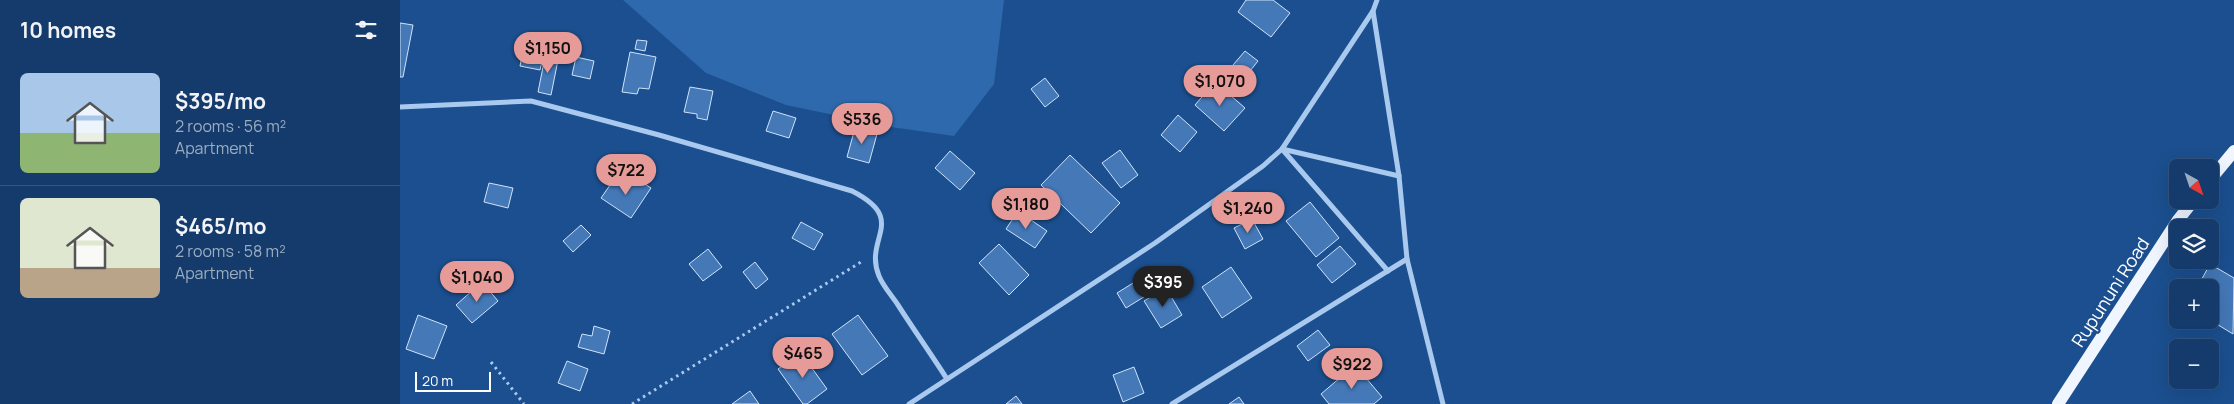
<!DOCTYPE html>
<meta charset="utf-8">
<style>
:root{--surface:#143b6b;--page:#214673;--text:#f1f3f6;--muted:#9dadc1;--line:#33557e;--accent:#e69b98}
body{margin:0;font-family:Manrope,sans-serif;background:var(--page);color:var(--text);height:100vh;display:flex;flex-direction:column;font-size:19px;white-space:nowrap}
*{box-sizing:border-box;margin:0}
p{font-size:16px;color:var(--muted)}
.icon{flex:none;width:28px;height:28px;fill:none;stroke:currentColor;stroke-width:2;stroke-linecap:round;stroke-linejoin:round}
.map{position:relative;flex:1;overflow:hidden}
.details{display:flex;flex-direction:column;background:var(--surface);width:400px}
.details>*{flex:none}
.needle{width:32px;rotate:140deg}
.controls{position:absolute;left:1769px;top:159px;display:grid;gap:10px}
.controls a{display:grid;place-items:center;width:50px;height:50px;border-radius:8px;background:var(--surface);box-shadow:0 5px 20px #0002,0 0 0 1px var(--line);font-size:25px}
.scale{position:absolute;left:15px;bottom:12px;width:76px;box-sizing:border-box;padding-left:5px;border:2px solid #fff;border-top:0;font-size:14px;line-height:18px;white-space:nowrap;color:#fff;-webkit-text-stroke:4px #1b4f8f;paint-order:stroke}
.price{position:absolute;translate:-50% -42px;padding:0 11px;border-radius:18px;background:var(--accent);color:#111;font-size:16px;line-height:32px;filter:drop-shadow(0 1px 2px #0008)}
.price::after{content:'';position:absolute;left:50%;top:30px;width:15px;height:11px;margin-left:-8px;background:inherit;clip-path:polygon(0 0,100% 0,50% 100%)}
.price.on{background:#222;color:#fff}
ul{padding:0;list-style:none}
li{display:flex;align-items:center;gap:15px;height:125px;padding:0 20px}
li+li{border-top:1px solid var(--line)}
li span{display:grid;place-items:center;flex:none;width:140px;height:100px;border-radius:8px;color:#555}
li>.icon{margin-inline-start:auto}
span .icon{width:60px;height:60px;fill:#fffc;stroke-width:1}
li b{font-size:21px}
h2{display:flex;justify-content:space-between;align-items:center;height:60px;padding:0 20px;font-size:21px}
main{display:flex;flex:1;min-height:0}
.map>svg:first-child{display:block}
.green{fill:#2e69ad}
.building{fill:#4478b7;stroke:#cfe3fa}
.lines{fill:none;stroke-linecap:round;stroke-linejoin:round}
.path{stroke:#a9c9ee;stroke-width:3;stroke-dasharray:2.5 4;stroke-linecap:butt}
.street{stroke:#a9c9ee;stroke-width:5}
.primary{stroke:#f0f6ff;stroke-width:12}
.labels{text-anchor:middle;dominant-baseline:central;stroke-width:4.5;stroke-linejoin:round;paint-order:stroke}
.street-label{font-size:18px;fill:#fff;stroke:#1b4f8f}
</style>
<main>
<section class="details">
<h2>10 homes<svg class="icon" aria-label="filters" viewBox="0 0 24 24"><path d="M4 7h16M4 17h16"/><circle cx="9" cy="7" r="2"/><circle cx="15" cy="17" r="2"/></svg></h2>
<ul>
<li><span style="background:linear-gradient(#a9c7e8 60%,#8fb573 0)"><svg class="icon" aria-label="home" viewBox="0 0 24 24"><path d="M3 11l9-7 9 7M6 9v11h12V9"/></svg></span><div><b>$395/mo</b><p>2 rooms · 56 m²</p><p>Apartment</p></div></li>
<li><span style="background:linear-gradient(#dfe7d0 70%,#b9a48a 0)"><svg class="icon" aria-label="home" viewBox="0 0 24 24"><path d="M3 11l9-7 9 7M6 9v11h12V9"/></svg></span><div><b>$465/mo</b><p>2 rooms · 58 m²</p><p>Apartment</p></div></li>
</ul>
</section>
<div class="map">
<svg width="1834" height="404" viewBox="0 0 1834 404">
<rect width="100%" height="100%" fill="#1b4f8f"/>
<polygon class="green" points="223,0 604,0 594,84 554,136 491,127 386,105 306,73"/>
<g class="building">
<polygon points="846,0 873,0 890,13 871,37 838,12"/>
<polygon points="0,23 13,25 3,77 0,77"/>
<polygon points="126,35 147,39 140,70 120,66"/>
<polygon points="237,40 247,41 245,51 235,49"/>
<polygon points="845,51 858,61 846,76 833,65"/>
<polygon points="146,52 159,55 151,95 138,92"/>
<polygon points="230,52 256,57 249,89 239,88 237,94 222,92"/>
<polygon points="176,57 194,61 190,79 172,75"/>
<polygon points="645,78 659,96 645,107 631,89"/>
<polygon points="815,82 845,108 824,131 795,105"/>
<polygon points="290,87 313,91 307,120 297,118 297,114 284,112"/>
<polygon points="373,111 396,118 389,138 366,131"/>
<polygon points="778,115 797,132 780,152 761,135"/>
<polygon points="455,128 477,134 469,163 447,157"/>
<polygon points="720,150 738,175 721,188 702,163"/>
<polygon points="550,151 575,173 560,190 535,168"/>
<polygon points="670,155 720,203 691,233 641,185"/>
<polygon points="234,177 251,188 231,218 201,198 215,178 227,186"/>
<polygon points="89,183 113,188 108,208 84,202"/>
<polygon points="910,202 939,238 916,257 886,221"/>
<polygon points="618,211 647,231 635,248 606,229"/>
<polygon points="852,219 863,239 845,249 834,228"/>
<polygon points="401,222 423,234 414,250 392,238"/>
<polygon points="181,225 191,235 173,252 163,241"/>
<polygon points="599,244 629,275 609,295 579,263"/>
<polygon points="940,246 956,264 932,283 917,265"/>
<polygon points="308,249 322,267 303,281 289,264"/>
<polygon points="355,262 368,279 356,289 343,272"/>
<polygon points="1810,264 1834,278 1833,334 1810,320 1810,288 1797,288"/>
<polygon points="831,267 852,298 822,318 802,287"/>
<polygon points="738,280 747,295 726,308 717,293"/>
<polygon points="82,282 98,301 72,323 56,305"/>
<polygon points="766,288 782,315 761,328 744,301"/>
<polygon points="18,315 47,326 34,359 6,349"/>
<polygon points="458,315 488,356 462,375 432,334"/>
<polygon points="194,326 210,331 204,354 178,347 182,334 192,336"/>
<polygon points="918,330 930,345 908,361 897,346"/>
<polygon points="401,353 427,389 407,404 403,404 378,369"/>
<polygon points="167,361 188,369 180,391 158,383"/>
<polygon points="955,365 982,397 974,404 929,404 921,394"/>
<polygon points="734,367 744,393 723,402 713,375"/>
<polygon points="350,391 359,404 332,404"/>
<polygon points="616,396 622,404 606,404"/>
<polygon points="839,397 844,404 829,404"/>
</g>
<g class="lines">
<g class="path">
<polyline points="91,362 124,404"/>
<polyline points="232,404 461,262"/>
</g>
<g class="street">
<polyline points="973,11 999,176 1007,259 1043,404"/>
<path d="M0 107 131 101 259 135 452 191C509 220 463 238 479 276 483 286 492 296 498 305 514 330 531 354 547 379"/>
<polyline points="882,149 988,271"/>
<polyline points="882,149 999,176"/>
<polyline points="509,404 755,243 863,166 882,149 973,11 977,0"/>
<polyline points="772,404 1007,259"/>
</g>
<g class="primary">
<polyline points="1810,180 1834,151"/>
<polyline points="1658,404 1778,220 1794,200"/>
</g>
</g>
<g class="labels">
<g class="street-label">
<text transform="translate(1710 292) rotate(-57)">Rupununi Road</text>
</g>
</g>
</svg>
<div class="controls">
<a><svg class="needle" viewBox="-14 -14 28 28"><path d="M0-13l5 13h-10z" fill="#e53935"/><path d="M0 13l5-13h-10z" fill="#9dadc1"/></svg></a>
<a><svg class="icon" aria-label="layers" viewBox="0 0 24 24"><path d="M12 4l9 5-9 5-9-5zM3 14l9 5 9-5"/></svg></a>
<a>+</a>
<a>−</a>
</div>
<div class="scale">20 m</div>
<b class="price" style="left:148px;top:74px">$1,150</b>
<b class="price" style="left:820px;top:107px">$1,070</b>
<b class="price" style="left:462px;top:145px">$536</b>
<b class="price" style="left:226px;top:196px">$722</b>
<b class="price" style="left:626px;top:230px">$1,180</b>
<b class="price" style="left:848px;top:234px">$1,240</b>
<b class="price" style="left:77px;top:303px">$1,040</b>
<b class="price on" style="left:763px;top:308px">$395</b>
<b class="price" style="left:403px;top:379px">$465</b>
<b class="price" style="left:952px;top:390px">$922</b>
</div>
</main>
